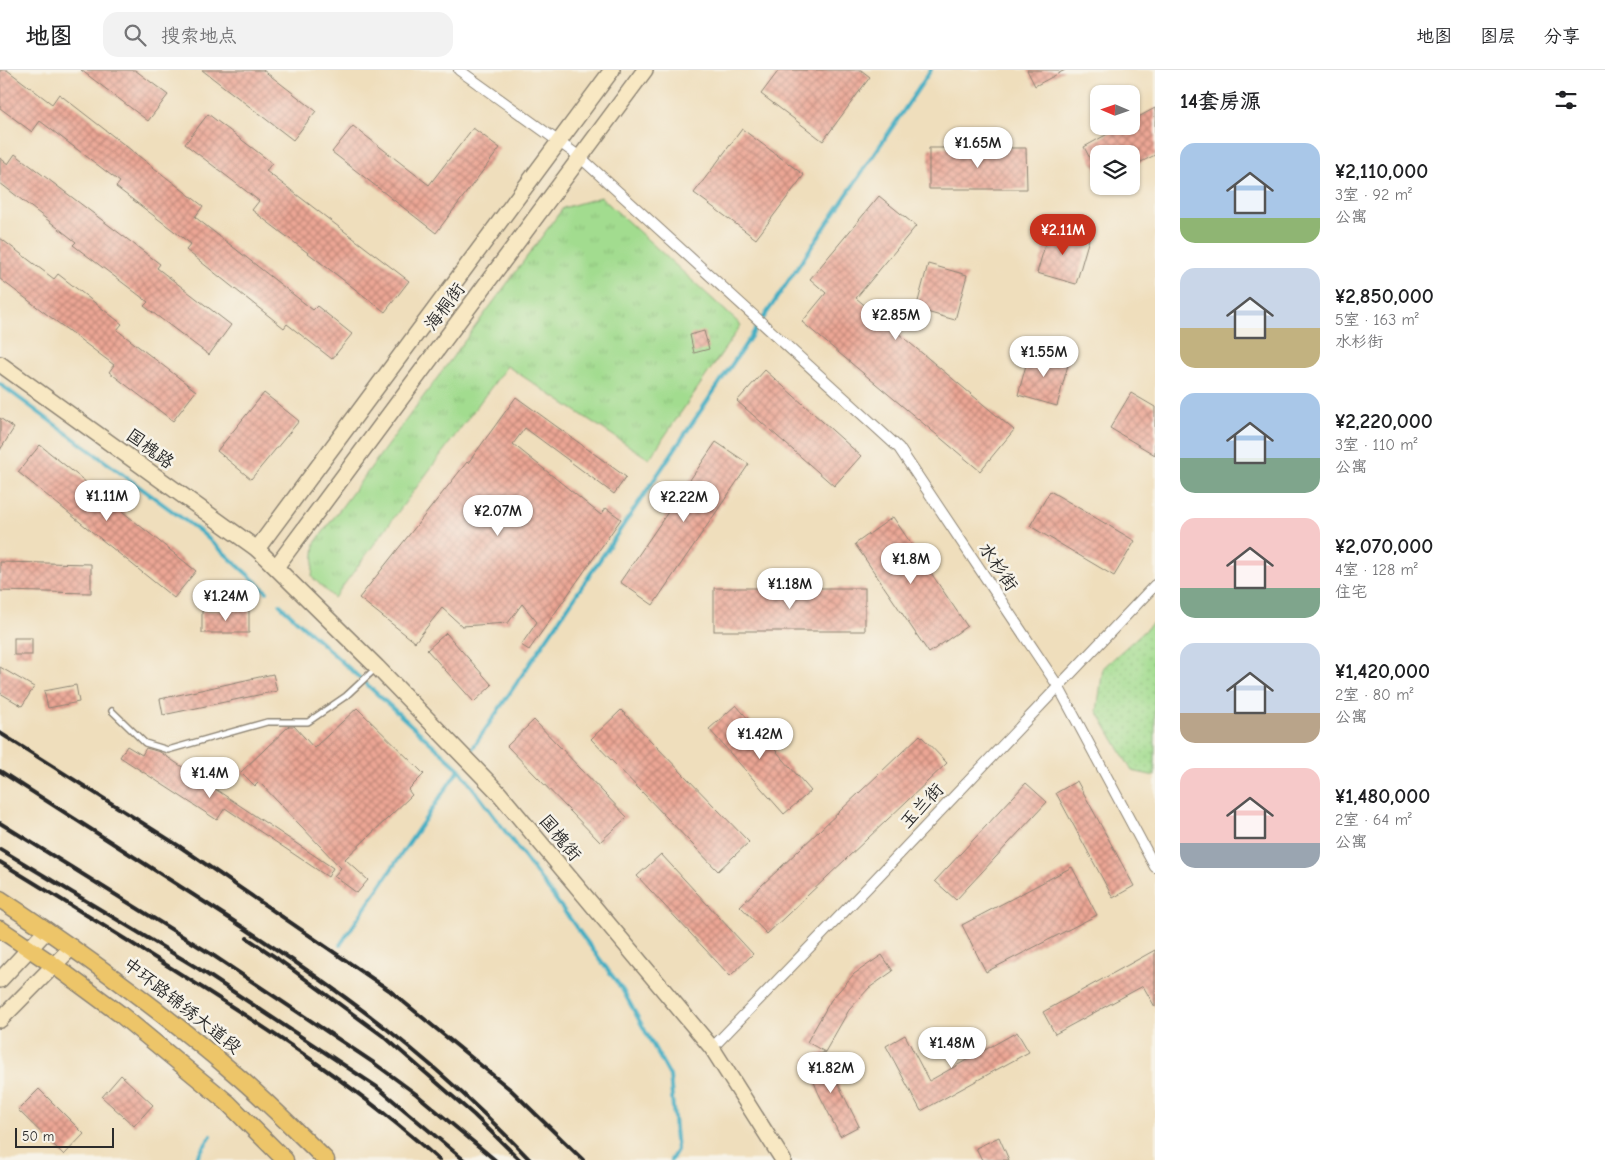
<!DOCTYPE html>
<html lang="zh">
<meta charset="utf-8">
<style>
:root{--surface:#fff;--page:#f2f2f2;--text:#202124;--muted:#757577;--line:#e0e0e0;--accent:#c8321e}
body{margin:0;font-family:"Comic Neue","LXGW WenKai TC",sans-serif;background:var(--page);color:var(--text);height:100vh;display:flex;flex-direction:column;font-size:19px;white-space:nowrap}
*{box-sizing:border-box;margin:0}
p{font-size:16px;color:var(--muted)}
.icon{flex:none;width:28px;height:28px;fill:none;stroke:currentColor;stroke-width:2;stroke-linecap:round;stroke-linejoin:round}
.map{position:relative;flex:1;overflow:hidden}
.drawer{display:flex;flex-direction:column;background:var(--surface);width:450px}
.drawer>*{flex:none}
.needle{width:32px;rotate:272deg}
.tools{position:absolute;left:1090px;top:15px;display:grid;gap:10px}
.tools a{display:grid;place-items:center;width:50px;height:50px;border-radius:10px;background:var(--surface);box-shadow:0 1px 4px #0004;font-size:25px}
.scale{position:absolute;left:15px;bottom:12px;width:99px;box-sizing:border-box;padding-left:5px;border:2px solid #2b2b2b;border-top:0;font-size:14px;line-height:18px;white-space:nowrap;color:#2b2b2b;-webkit-text-stroke:4px #f7f3e8;paint-order:stroke}
.price{position:absolute;translate:-50% -42px;padding:0 11px;border-radius:18px;background:#fff;color:#222;font-size:16px;line-height:32px;filter:drop-shadow(0 1px 2px #0008)}
.price::after{content:'';position:absolute;left:50%;top:30px;width:15px;height:11px;margin-left:-8px;background:inherit;clip-path:polygon(0 0,100% 0,50% 100%)}
.price.on{background:var(--accent);color:#fff}
ul{padding:0;list-style:none}
li{display:flex;align-items:center;gap:15px;height:125px;padding:0 25px}
li span{display:grid;place-items:center;flex:none;width:140px;height:100px;border-radius:15px;color:#555}
li>.icon{margin-inline-start:auto}
span .icon{width:60px;height:60px;fill:#fffc;stroke-width:1}
li b{font-size:21px}
h2{display:flex;justify-content:space-between;align-items:center;height:60px;padding:0 25px;font-size:21px}
header{display:flex;align-items:center;gap:30px;box-sizing:border-box;height:70px;padding:0 25px;background:var(--surface);border-bottom:1px solid var(--line)}
header strong{font-size:24px}
nav{display:flex;gap:28px;margin-inline-start:auto;font-size:18px}
.search{width:350px;height:45px;background:var(--page);display:flex;align-items:center;gap:12px;box-sizing:border-box;padding:0 18px;border-radius:15px;color:var(--muted);font-size:19px}
main{display:flex;flex:1;min-height:0}
.map>svg:first-child{display:block}
.grass{fill:url(#grass-dots);stroke:#66845d}
.park{fill:url(#park-tufts);stroke:#66845d}
.lines{fill:none;stroke-linecap:round;stroke-linejoin:round}
.stream{stroke:#44aec3;stroke-width:4}
.building{fill:url(#building-cross-hatch)}
.lane-casing{stroke:#8d8474;stroke-width:8}
.street-casing{stroke:#8d8474;stroke-width:12}
.secondary-casing{stroke:#8d8474;stroke-width:18}
.primary-casing{stroke:#8d8474;stroke-width:19}
.lane{stroke:#fff;stroke-width:5}
.street{stroke:#fff;stroke-width:10}
.secondary{stroke:#f8e8c3;stroke-width:15}
.primary{stroke:#edc569;stroke-width:16}
.rail{stroke:#2b2b2b;stroke-width:4}
.labels{text-anchor:middle;dominant-baseline:central;stroke-width:5;stroke-linejoin:round;paint-order:stroke}
.street-label{font-size:18px;fill:#2b2b2b;stroke:#f7f3e8}
</style>
<header>
<strong>地图</strong>
<div class="search"><svg class="icon" aria-label="search" viewBox="0 0 24 24"><circle cx="10" cy="10" r="6"/><path d="M15 15l6 6"/></svg>搜索地点</div>
<nav><a>地图</a><a>图层</a><a>分享</a></nav>
</header>
<main>
<div class="map">
<svg width="1155" height="1090" viewBox="0 0 1155 1090">
<defs>
<pattern id="grass-dots" width="8" height="8" patternUnits="userSpaceOnUse" patternTransform="scale(1.25)"><rect width="8" height="8" fill="#a2dc8f"/><path d="M2 2h.1M6 6h.1" fill="none" stroke="#8cbd7c" stroke-width="1.8" stroke-linecap="round"/></pattern>
<pattern id="park-tufts" width="24" height="20" patternUnits="userSpaceOnUse" patternTransform="scale(1.25)"><rect width="24" height="20" fill="#a2dc8f"/><path d="M3 7l-1-3M5 7V3M7 7l1-3M15 17l-1-3M17 17v-4M19 17l1-3" fill="none" stroke="#8cbd7c"/></pattern>
<pattern id="building-cross-hatch" width="8" height="8" patternUnits="userSpaceOnUse" patternTransform="scale(1.25)"><rect width="8" height="8" fill="#eca694"/><path d="M0 0l8 8M0 8l8-8" fill="none" stroke="#bf8779"/></pattern>
</defs>
<rect width="100%" height="100%" fill="#f7f3e8"/>
<filter id="ink" filterUnits="userSpaceOnUse"><feTurbulence type="fractalNoise" baseFrequency=".02" numOctaves="2"/><feDisplacementMap in="SourceGraphic" scale="10" xChannelSelector="R" yChannelSelector="G"/><feConvolveMatrix kernelMatrix="1 2 1 2 8 2 1 2 1" color-interpolation-filters="sRGB"/></filter>
<filter id="wash" filterUnits="userSpaceOnUse"><feTurbulence type="fractalNoise" baseFrequency=".0096" numOctaves="4" result="noise"/><feDisplacementMap in="SourceGraphic" scale="20" xChannelSelector="R" yChannelSelector="G"/><feGaussianBlur stdDeviation="1.12" result="paint"/><feColorMatrix in="noise" values="0 0 0 0 0 0 0 0 0 0 0 0 0 0 0 0 0 1.4 0 .05"/><feComposite in="paint" operator="in"/></filter>
<g filter="url(#wash)">
<rect width="100%" height="100%" fill="#efdebc"/>
<polygon class="grass" points="1155,551 1155,706 1132,701 1097,641 1103,598"/>
<polygon class="park" points="601,127 741,255 649,389 507,296 334,528 312,507 315,473 563,138"/>
<g class="lines">
<g class="stream">
<polyline points="0,314 202,463 267,522"/>
<polyline points="280,535 459,699 622,919 670,1006 677,1080 671,1090"/>
<polyline points="472,679 931,0"/>
<polyline points="340,875 459,699"/>
<polyline points="195,1090 211,1066"/>
</g>
</g>
<g id="blocks">
<g class="building">
<polygon points="0,0 7,0 52,34 59,24 203,136 195,147 313,240 317,236 352,264 332,289 287,254 284,258 186,180 191,174 116,117 120,112 40,51 32,62 0,38"/>
<polygon points="81,0 135,0 168,25 148,51"/>
<polygon points="202,0 263,0 316,41 293,70"/>
<polygon points="779,0 861,0 870,7 823,71 761,24"/>
<polygon points="1027,0 1065,0 1035,16"/>
<polygon points="1155,38 1155,85 1131,97 1131,84 1099,84 1099,105 1084,77 1122,56 1131,56 1131,51"/>
<polygon points="208,44 272,93 266,101 409,211 385,242 252,140 259,131 185,74"/>
<polygon points="353,56 429,115 473,58 500,78 436,163 332,82"/>
<polygon points="742,59 804,105 756,169 694,123"/>
<polygon points="929,78 1026,78 1027,119 929,119"/>
<polygon points="15,84 160,194 157,198 231,255 209,285 144,236 148,232 73,175 76,172 0,113 0,88 8,94"/>
<polygon points="879,126 916,156 856,228 1014,360 980,401 802,252 826,223 810,209"/>
<polygon points="1050,158 1089,169 1076,214 1037,203"/>
<polygon points="0,168 54,209 58,204 122,254 117,260 196,321 173,351 109,302 114,295 0,209"/>
<polygon points="928,194 967,205 955,250 916,239"/>
<polygon points="704,261 709,279 694,283 690,265"/>
<polygon points="1030,280 1069,291 1057,336 1018,325"/>
<polygon points="765,300 861,386 834,416 737,331"/>
<polygon points="264,323 299,351 251,409 217,381"/>
<polygon points="1131,323 1155,337 1155,385 1110,358"/>
<polygon points="516,327 626,407 614,424 525,358 513,374 601,445 606,438 621,449 529,580 521,575 537,552 522,534 508,553 462,556 442,538 415,572 359,528 467,392 468,393"/>
<polygon points="0,348 14,358 0,380"/>
<polygon points="716,372 749,394 653,535 620,512"/>
<polygon points="40,375 196,501 174,528 18,402"/>
<polygon points="1050,421 1135,471 1114,506 1030,456"/>
<polygon points="893,447 967,556 929,583 855,474"/>
<polygon points="0,492 91,494 91,523 0,521"/>
<rect x="714" y="518" width="151" height="43"/>
<polygon points="249,540 249,563 202,563 202,541"/>
<polygon points="446,563 492,615 474,632 427,580"/>
<rect x="14" y="568" width="18" height="17"/>
<polygon points="0,597 34,617 22,636 0,623"/>
<polygon points="273,604 277,621 163,645 160,629"/>
<polygon points="76,615 79,632 48,638 44,621"/>
<polygon points="736,635 811,721 784,744 709,659"/>
<polygon points="357,638 424,704 408,720 412,725 345,789 368,810 357,823 334,806 341,798 259,712 255,716 241,702 289,656 294,656 314,678"/>
<polygon points="621,640 749,772 718,801 591,669"/>
<polygon points="534,650 627,747 600,772 507,676"/>
<polygon points="920,665 947,693 767,864 740,836"/>
<polygon points="127,676 142,685 146,678 160,682 333,798 328,807 225,738 217,750 120,687"/>
<polygon points="1077,711 1134,816 1113,828 1056,723"/>
<polygon points="1026,713 1047,732 956,830 935,811"/>
<polygon points="661,784 753,884 730,906 637,806"/>
<polygon points="1072,797 1097,845 986,902 962,855"/>
<polygon points="1155,880 1155,937 1143,916 1055,964 1043,942"/>
<polygon points="882,885 893,901 869,918 849,940 825,982 807,972 831,930 854,904"/>
<polygon points="1017,962 1029,982 921,1041 886,976 905,965 929,1011"/>
<polygon points="825,982 837,1012 859,1056 840,1066 818,1022 805,989"/>
<polygon points="121,1005 153,1035 134,1056 102,1027"/>
<polygon points="39,1019 84,1064 64,1085 18,1040"/>
<polygon points="999,1067 1009,1090 982,1090 976,1078"/>
</g>
</g>
</g>
<g filter="url(#ink)">
<use href="#blocks" fill-opacity="0" stroke="#8d8474" stroke-width="1"/>
<g class="lines">
<defs>
<polyline id="lane" points="112,641 145,673 168,680 267,652 308,652 346,626 375,599"/>
<g id="street">
<polyline points="459,0 580,87 899,378 1058,616 1155,797"/>
<polyline points="712,978 868,817 1155,515"/>
</g>
<g id="secondary">
<polyline points="0,294 257,479 377,597 498,722 712,978 783,1090"/>
<polyline points="257,479 612,0"/>
<polyline points="276,497 645,0"/>
<polyline points="0,910 47,860"/>
<polyline points="0,950 72,877"/>
</g>
<g id="primary">
<path d="M0 829C82 883 161 940 235 1004 267 1031 296 1061 326 1090"/>
<polyline points="0,859 55,896 120,944 228,1033 285,1090"/>
</g>
</defs>
<use href="#lane" class="lane-casing"/>
<use href="#street" class="street-casing"/>
<use href="#secondary" class="secondary-casing"/>
<use href="#primary" class="primary-casing"/>
<use href="#lane" class="lane"/>
<use href="#street" class="street"/>
<use href="#secondary" class="secondary"/>
<use href="#primary" class="primary"/>
<g class="rail">
<polyline points="0,663 179,776 389,920 511,1020 583,1090"/>
<path d="M0 701C65 742 130 784 195 826 268 873 341 921 408 976 452 1012 492 1050 530 1090"/>
<polyline points="0,753 211,884 374,993 416,1024 495,1090"/>
<polyline points="0,779 199,899 377,1017 464,1090"/>
<path d="M0 792C64 831 127 870 190 910 277 965 363 1021 439 1090"/>
<polyline points="247,868 278,889 387,969 474,1045 520,1090"/>
</g>
</g>
</g>
<g class="labels">
<g class="street-label">
<text transform="translate(445 237) rotate(-53)">海桐街</text>
<text transform="translate(150 379) rotate(36)">国槐路</text>
<text transform="translate(998 497) rotate(56)">水杉街</text>
<text transform="translate(922 736) rotate(-47)">玉兰街</text>
<text transform="translate(560 768) rotate(50)">国槐街</text>
<text transform="translate(182 936) rotate(38)">中环路锦绣大道段</text>
</g>
</g>
</svg>
<div class="tools">
<a><svg class="needle" viewBox="-14 -14 28 28"><path d="M0-13l5 13h-10z" fill="#e53935"/><path d="M0 13l5-13h-10z" fill="#757577"/></svg></a>
<a><svg class="icon" aria-label="layers" viewBox="0 0 24 24"><path d="M12 4l9 5-9 5-9-5zM3 14l9 5 9-5"/></svg></a>
</div>
<div class="scale">50 m</div>
<b class="price" style="left:978px;top:99px">¥1.65M</b>
<b class="price on" style="left:1063px;top:186px">¥2.11M</b>
<b class="price" style="left:896px;top:271px">¥2.85M</b>
<b class="price" style="left:1044px;top:308px">¥1.55M</b>
<b class="price" style="left:107px;top:452px">¥1.11M</b>
<b class="price" style="left:684px;top:453px">¥2.22M</b>
<b class="price" style="left:498px;top:467px">¥2.07M</b>
<b class="price" style="left:911px;top:515px">¥1.8M</b>
<b class="price" style="left:790px;top:540px">¥1.18M</b>
<b class="price" style="left:226px;top:552px">¥1.24M</b>
<b class="price" style="left:760px;top:690px">¥1.42M</b>
<b class="price" style="left:210px;top:729px">¥1.4M</b>
<b class="price" style="left:952px;top:999px">¥1.48M</b>
<b class="price" style="left:831px;top:1024px">¥1.82M</b>
</div>
<section class="drawer">
<h2>14套房源<svg class="icon" aria-label="filters" viewBox="0 0 24 24"><path d="M4 7h16M4 17h16"/><circle cx="9" cy="7" r="2"/><circle cx="15" cy="17" r="2"/></svg></h2>
<ul>
<li><span style="background:linear-gradient(#a9c7e8 75%,#8fb573 0)"><svg class="icon" aria-label="home" viewBox="0 0 24 24"><path d="M3 11l9-7 9 7M6 9v11h12V9"/></svg></span><div><b>¥2,110,000</b><p>3室 · 92 m²</p><p>公寓</p></div></li>
<li><span style="background:linear-gradient(#c9d6e8 60%,#c2b280 0)"><svg class="icon" aria-label="home" viewBox="0 0 24 24"><path d="M3 11l9-7 9 7M6 9v11h12V9"/></svg></span><div><b>¥2,850,000</b><p>5室 · 163 m²</p><p>水杉街</p></div></li>
<li><span style="background:linear-gradient(#a9c7e8 65%,#7fa58c 0)"><svg class="icon" aria-label="home" viewBox="0 0 24 24"><path d="M3 11l9-7 9 7M6 9v11h12V9"/></svg></span><div><b>¥2,220,000</b><p>3室 · 110 m²</p><p>公寓</p></div></li>
<li><span style="background:linear-gradient(#f6c9c9 70%,#7fa58c 0)"><svg class="icon" aria-label="home" viewBox="0 0 24 24"><path d="M3 11l9-7 9 7M6 9v11h12V9"/></svg></span><div><b>¥2,070,000</b><p>4室 · 128 m²</p><p>住宅</p></div></li>
<li><span style="background:linear-gradient(#c9d6e8 70%,#b9a48a 0)"><svg class="icon" aria-label="home" viewBox="0 0 24 24"><path d="M3 11l9-7 9 7M6 9v11h12V9"/></svg></span><div><b>¥1,420,000</b><p>2室 · 80 m²</p><p>公寓</p></div></li>
<li><span style="background:linear-gradient(#f6c9c9 75%,#9aa5b1 0)"><svg class="icon" aria-label="home" viewBox="0 0 24 24"><path d="M3 11l9-7 9 7M6 9v11h12V9"/></svg></span><div><b>¥1,480,000</b><p>2室 · 64 m²</p><p>公寓</p></div></li>
</ul>
</section>
</main>
